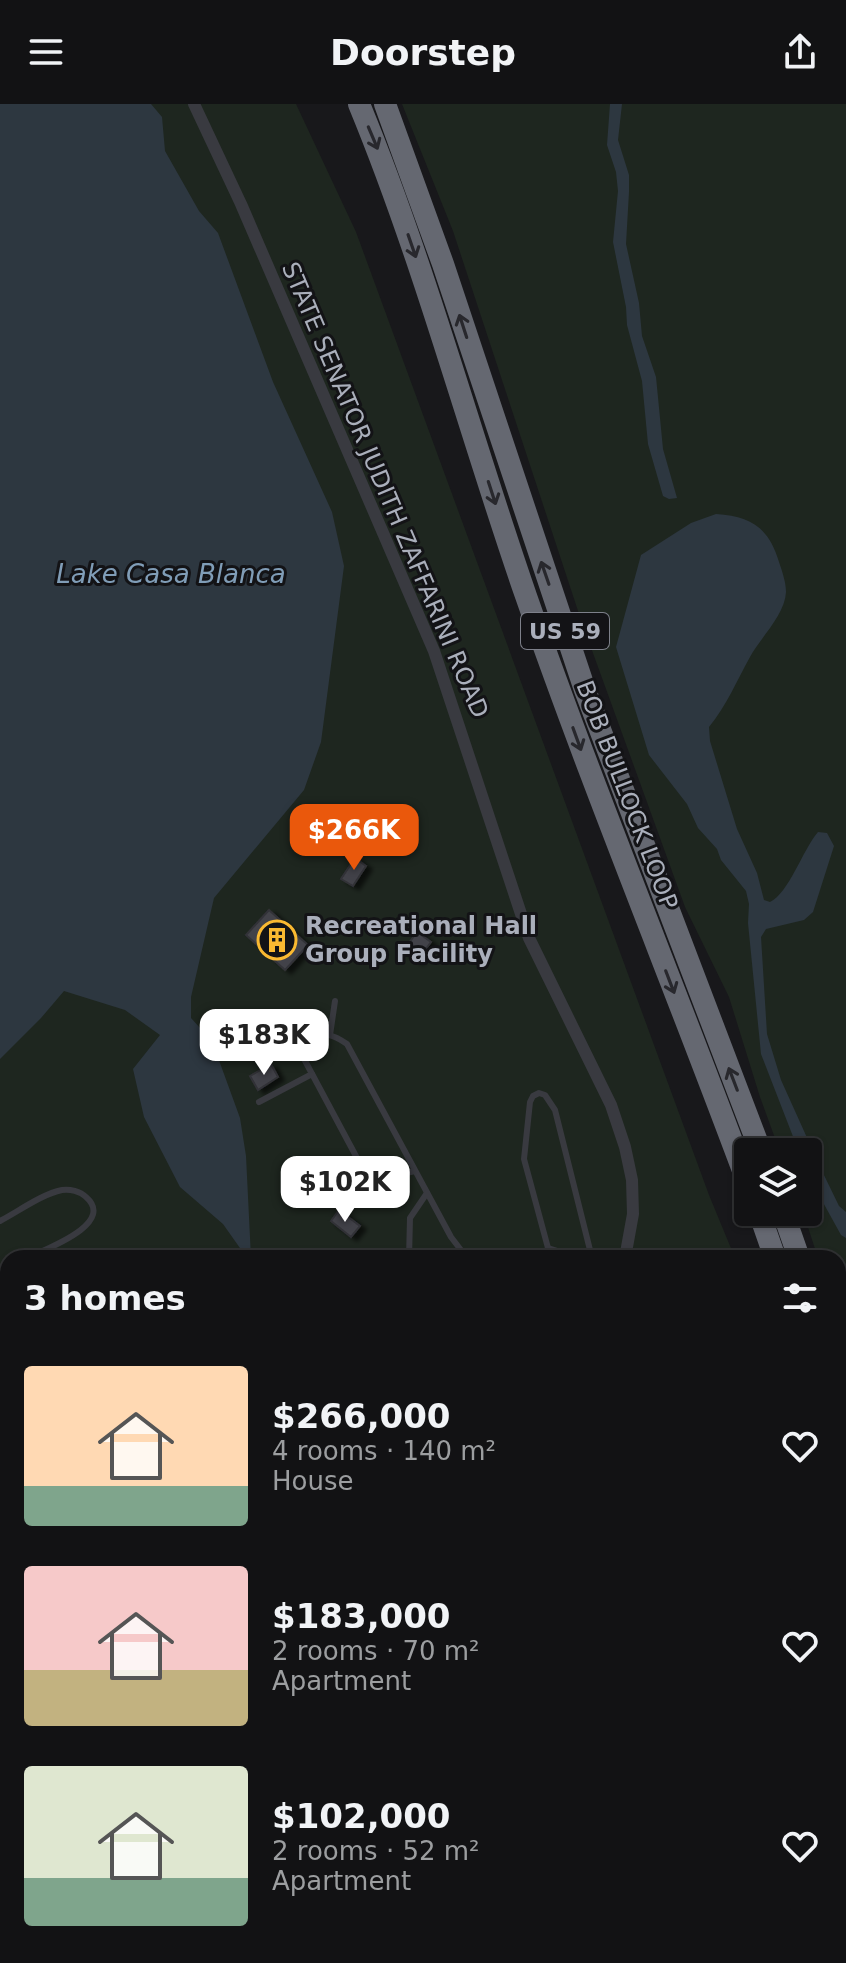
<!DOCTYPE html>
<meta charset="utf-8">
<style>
:root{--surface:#121214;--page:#1f2022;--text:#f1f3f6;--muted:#9c9ea0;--line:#313234;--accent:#ea580c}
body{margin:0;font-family:"DejaVu Sans",sans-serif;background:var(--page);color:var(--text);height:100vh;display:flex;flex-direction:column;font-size:30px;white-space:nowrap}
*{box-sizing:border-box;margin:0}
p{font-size:26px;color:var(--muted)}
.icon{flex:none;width:44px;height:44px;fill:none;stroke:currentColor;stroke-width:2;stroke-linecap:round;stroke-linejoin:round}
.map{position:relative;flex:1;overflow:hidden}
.sheet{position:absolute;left:0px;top:1146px;width:846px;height:714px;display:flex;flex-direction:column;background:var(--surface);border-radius:24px 24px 0 0;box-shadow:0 2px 6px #0004,0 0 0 2px var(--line)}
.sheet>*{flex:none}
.tools{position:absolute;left:734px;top:1034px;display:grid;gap:16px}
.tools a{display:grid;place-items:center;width:88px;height:88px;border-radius:8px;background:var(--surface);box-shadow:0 2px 6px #0004,0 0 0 2px var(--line);font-size:40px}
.price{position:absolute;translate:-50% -68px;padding:0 18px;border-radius:16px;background:#fff;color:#222;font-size:26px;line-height:52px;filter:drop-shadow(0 2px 4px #0008)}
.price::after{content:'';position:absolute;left:50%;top:48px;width:24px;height:18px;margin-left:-12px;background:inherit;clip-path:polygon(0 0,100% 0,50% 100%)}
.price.on{background:var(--accent);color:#fff}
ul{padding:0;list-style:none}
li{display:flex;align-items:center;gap:24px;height:200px;padding:0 24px}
li span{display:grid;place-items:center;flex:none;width:224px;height:160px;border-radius:8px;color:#555}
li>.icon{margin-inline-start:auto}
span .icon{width:96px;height:96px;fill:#fffc;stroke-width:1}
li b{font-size:34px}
h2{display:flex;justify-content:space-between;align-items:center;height:96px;padding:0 24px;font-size:34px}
header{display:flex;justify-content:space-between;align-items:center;height:104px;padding:0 24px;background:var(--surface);font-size:36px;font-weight:800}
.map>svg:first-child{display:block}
.green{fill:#1e261f}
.water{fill:#2d3740}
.building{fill:#424348;stroke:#323237;stroke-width:2;filter:url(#shadow)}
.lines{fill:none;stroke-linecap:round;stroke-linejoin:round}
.service{stroke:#393a40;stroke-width:6}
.minor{stroke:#393a40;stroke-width:12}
.motorway{stroke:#656871;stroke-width:22}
.oneway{stroke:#28282d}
.labels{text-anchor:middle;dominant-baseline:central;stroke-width:6;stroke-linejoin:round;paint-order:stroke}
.shield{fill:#131316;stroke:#7d808a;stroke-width:2}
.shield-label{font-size:22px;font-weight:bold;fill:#aaafbb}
.street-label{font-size:24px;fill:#aaafbb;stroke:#131316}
.poi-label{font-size:24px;font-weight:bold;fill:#aaafbb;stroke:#131316;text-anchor:start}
.water-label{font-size:26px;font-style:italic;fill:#809db7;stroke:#131316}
</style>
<header><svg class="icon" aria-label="menu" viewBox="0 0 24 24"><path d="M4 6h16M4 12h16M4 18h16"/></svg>Doorstep<svg class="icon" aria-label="share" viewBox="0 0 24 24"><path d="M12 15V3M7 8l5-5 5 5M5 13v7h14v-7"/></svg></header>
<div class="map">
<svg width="846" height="1859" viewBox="0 0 846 1859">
<defs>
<filter id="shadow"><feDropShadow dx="6" dy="3.5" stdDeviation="2" flood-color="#0009"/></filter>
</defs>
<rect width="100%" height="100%" fill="#18181b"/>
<g class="green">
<polygon points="0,0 296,0 356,128 709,1091 735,1154 8,1154 8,1852 782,1852 780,1859 0,1859"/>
<polygon points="402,0 846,0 846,1264 838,1232 838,1154 818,1154 803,1108 808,1108 808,1048 780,1048 760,993 729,893 685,803 581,516 453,127"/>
</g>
<g class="water">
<polygon points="0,0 151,0 162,13 165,47 199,107 218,129 273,278 332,408 344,462 321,638 304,686 214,794 191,893 191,914 212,937 240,1014 246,1052 251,1154 247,1154 223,1120 180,1083 144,1013 133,965 160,931 125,906 64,887 41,914 0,955"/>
<polygon points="610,0 622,0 618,36 629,71 629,88 626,140 639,199 642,232 656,273 663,345 677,394 669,395 663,392 648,340 642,277 627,221 626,203 613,138 618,87 616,68 607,41"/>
<path d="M716 410C751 412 769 424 779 458 782 467 786 478 786 488 785 511 760 534 750 553 736 578 727 601 709 623L710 637 737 725 757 769 764 796 770 798C789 789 802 747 818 728L827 729 834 742 813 808 804 816 766 825 761 833 767 930 781 976 822 1067 839 1102 846 1108V1134L841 1131 809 1073 808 1048H799L761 950 748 819 749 800 746 787 721 756 717 745 698 724 687 700 649 651 616 543 641 451 691 419Z"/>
</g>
<g class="building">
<polygon points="355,754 366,762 353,782 341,775"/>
<polygon points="269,806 308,841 285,866 246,831"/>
<polygon points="417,828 431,838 417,857 403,847"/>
<polygon points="271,960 278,973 258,986 250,972"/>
<polygon points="339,1106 360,1122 351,1133 331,1117"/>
</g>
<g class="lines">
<g class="service">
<polyline points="330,931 335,897"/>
<polyline points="259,998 312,970"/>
<path d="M415 1067 376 1076 365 1069 303 953 304 943 309 935C324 927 334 931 347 940L451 1133 467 1154"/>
<path d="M0 1117C19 1107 42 1090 62 1086 70 1085 80 1087 86 1093 117 1120 43 1146 27 1154"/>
<polyline points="548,1144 580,1154"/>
<polyline points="409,1154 410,1114 427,1089"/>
<polyline points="542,1154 548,1144 524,1055 530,998 533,992 539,989 545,991 555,1006 592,1154"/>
<polyline points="0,1167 8,1163"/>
<polyline points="707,1852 712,1859"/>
<polyline points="162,1859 165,1852"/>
</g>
<g class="minor">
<polyline points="194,0 241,100 434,547 529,834 611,1001 625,1043 632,1076 633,1110 625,1154"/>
<polyline points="0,1599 8,1607"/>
<polyline points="310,1852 323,1859"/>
<polyline points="475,1859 479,1852"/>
</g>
<g class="motorway">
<path d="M359 0C425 160 469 328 526 492 595 690 675 883 748 1080"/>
<polyline points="385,0 443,160 585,586 761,1048"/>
<polyline points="759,1108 775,1154"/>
<polyline points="783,1108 799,1154"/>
<polyline points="838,1298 846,1338"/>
<polyline points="838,1466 843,1570 838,1693"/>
<polyline points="838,1848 846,1806"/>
<polyline points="813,1859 815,1852"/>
</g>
</g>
<defs><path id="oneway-shaft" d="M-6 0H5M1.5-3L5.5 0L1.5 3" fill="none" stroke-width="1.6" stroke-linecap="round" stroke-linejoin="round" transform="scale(2)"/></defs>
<g class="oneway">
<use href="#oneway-shaft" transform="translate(373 34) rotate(67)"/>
<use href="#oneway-shaft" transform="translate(412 142) rotate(71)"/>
<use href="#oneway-shaft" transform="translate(463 222) rotate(-108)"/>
<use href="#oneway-shaft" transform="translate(492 389) rotate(72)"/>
<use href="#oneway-shaft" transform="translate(545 469) rotate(-109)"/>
<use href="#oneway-shaft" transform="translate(577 635) rotate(70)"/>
<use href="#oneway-shaft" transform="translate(670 878) rotate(69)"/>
<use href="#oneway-shaft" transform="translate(733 975) rotate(-111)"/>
</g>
<defs>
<symbol id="building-ring" viewBox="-11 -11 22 22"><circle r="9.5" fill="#131316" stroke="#fab931" stroke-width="1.5"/><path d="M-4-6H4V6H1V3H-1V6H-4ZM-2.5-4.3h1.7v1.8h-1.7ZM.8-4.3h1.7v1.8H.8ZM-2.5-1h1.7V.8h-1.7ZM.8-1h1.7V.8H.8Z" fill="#fab931"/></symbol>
</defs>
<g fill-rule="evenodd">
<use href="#building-ring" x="255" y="814" width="44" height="44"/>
</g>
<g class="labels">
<rect class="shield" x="521" y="509" width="88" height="36" rx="6"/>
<g class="shield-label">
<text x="565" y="527">US 59</text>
</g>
<g class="street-label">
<text transform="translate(385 386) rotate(67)">STATE SENATOR JUDITH ZAFFARINI ROAD</text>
<text transform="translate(627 691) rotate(69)">BOB BULLOCK LOOP</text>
</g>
<g class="poi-label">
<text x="305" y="822">Recreational Hall<tspan x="305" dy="28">Group Facility</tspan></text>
</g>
<g class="water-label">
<text x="171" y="470">Lake Casa Blanca</text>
</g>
</g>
</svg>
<div class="tools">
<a><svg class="icon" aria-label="layers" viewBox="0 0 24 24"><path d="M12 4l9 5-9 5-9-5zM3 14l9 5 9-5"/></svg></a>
</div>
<b class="price on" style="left:354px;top:768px">$266K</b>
<b class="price" style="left:264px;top:973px">$183K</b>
<b class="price" style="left:345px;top:1120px">$102K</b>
<section class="sheet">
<h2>3 homes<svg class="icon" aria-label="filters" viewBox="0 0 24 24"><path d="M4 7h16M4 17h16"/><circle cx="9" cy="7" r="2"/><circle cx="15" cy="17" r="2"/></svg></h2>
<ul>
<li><span style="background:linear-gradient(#ffd9b3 75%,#7fa58c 0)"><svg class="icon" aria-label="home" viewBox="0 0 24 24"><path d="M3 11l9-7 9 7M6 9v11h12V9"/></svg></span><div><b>$266,000</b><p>4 rooms · 140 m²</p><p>House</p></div><svg class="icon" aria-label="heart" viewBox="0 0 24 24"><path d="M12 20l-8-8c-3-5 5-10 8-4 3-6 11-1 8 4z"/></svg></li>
<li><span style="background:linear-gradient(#f6c9c9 65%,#c2b280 0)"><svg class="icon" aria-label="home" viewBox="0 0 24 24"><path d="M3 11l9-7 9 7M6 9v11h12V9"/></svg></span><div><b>$183,000</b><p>2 rooms · 70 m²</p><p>Apartment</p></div><svg class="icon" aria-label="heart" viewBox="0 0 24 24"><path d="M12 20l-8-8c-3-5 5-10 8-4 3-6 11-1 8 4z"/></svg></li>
<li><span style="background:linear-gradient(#dfe7d0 70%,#7fa58c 0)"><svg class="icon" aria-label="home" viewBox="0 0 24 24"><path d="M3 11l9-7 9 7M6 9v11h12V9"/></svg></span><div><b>$102,000</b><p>2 rooms · 52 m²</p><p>Apartment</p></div><svg class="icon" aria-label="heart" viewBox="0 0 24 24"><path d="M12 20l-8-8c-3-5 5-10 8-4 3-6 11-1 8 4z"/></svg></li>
</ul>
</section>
</div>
